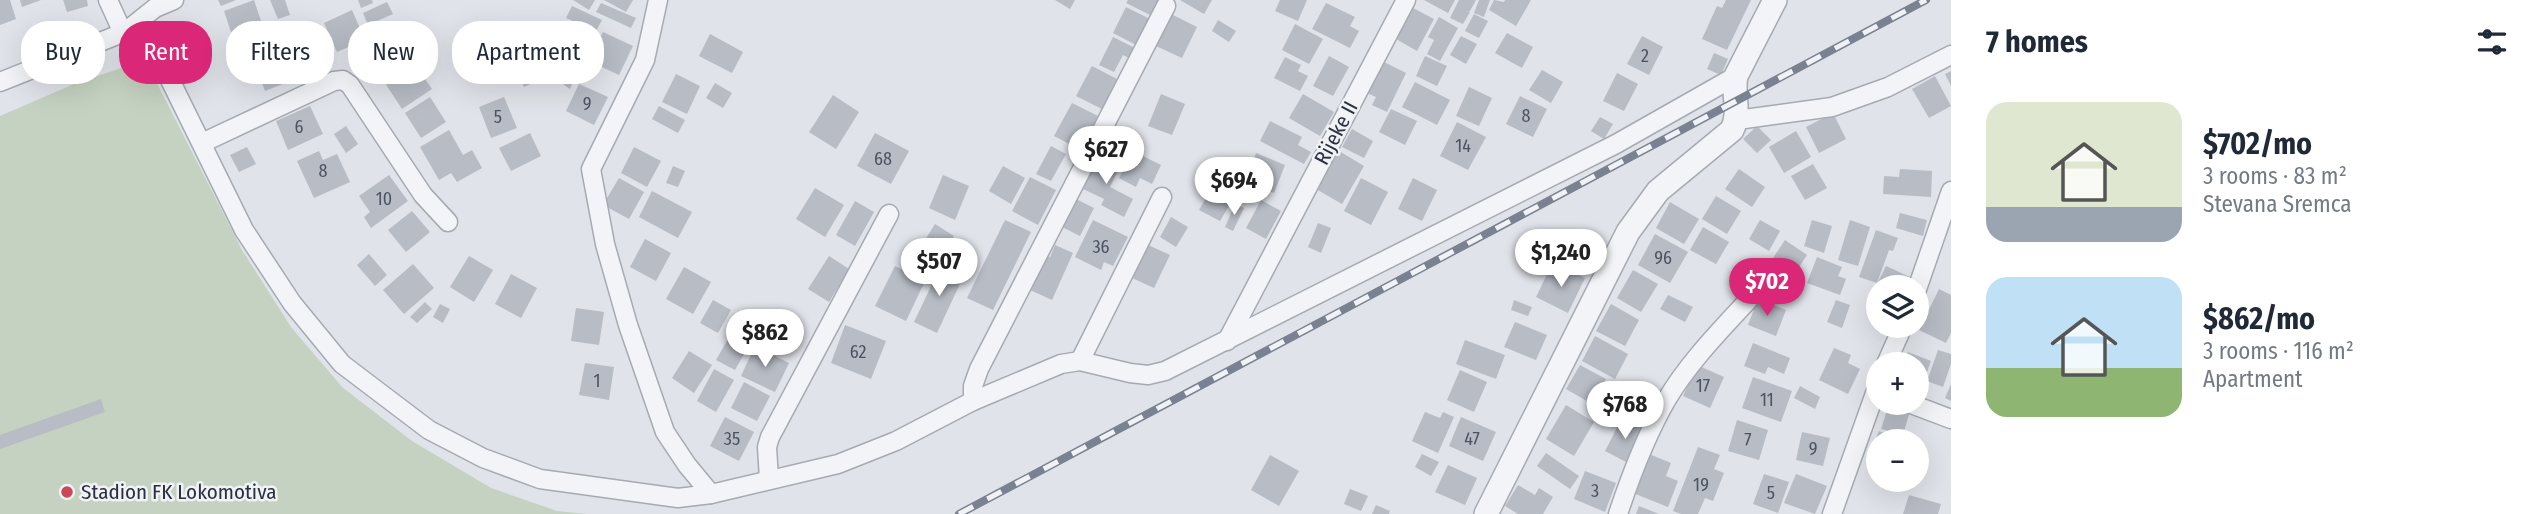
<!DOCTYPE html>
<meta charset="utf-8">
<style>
:root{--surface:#fff;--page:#f6f6f7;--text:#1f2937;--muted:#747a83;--accent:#db2777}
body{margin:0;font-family:"Fira Sans Condensed",sans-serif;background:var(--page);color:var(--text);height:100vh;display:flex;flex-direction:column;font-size:26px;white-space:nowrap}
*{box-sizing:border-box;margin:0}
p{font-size:23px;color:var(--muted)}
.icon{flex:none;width:38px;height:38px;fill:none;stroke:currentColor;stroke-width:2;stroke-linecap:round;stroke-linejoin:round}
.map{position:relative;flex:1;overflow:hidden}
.details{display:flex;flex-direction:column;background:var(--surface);width:595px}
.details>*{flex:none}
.banner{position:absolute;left:21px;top:21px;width:665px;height:63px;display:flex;gap:14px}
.buttons{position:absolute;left:1866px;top:275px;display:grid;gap:14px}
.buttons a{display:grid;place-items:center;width:63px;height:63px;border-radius:50%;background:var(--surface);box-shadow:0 7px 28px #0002;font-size:35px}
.price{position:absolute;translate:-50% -60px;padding:0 16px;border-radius:24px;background:#fff;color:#222;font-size:23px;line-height:46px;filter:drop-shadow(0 2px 4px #0008)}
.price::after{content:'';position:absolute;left:50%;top:42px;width:21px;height:16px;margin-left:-10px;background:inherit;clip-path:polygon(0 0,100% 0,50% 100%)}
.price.on{background:var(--accent);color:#fff}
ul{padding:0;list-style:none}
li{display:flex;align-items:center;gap:21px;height:175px;padding:0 35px}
li span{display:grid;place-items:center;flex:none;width:196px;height:140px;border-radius:21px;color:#555}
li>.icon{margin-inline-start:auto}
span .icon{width:84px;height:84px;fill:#fffc;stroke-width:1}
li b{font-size:30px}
h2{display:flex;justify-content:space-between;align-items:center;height:84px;padding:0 35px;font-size:30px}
.chip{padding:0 24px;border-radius:28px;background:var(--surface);box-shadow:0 7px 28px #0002;font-size:24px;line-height:63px}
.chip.on{background:var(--accent);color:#fff}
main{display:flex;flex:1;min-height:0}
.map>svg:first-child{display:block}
.green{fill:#c5d2c1}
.building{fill:#b7bcc5}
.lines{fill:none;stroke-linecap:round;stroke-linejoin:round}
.minor-casing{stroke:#a5aab3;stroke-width:21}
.tertiary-casing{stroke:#a5aab3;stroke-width:26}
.minor{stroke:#f3f4f7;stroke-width:18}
.tertiary{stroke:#f3f4f7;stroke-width:23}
.rail-casing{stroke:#7a8292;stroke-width:8}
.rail{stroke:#f0f2f6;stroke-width:5;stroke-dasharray:16;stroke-linecap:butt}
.poi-dot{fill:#cb4859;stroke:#f0f2f6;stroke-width:2.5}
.labels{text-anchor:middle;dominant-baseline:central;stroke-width:5;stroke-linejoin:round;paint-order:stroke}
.number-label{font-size:18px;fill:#4c5461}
.street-label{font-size:21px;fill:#293140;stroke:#f0f2f6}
.poi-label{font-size:21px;fill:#293140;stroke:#f0f2f6;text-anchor:start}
</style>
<main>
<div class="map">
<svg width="1951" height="514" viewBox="0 0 1951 514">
<rect width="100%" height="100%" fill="#e0e3e9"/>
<polygon class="green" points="145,60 242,250 291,327 342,387 412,441 491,488 557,511 587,514 0,514 0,116 74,84"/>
<g class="building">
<polygon points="0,0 10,0 16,19 0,25"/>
<polygon points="20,0 41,0 22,7"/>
<polygon points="63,0 87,0 88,6 67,12"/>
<polygon points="218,0 236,0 221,6"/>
<polygon points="254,0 261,21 231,32 224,11"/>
<polygon points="270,0 285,0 290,15 278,19"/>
<polygon points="358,0 372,0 373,3 361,8"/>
<polygon points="573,0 595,0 589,10"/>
<polygon points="604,0 633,0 626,12"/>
<polygon points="1055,0 1075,0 1070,9"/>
<polygon points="1128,0 1160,0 1152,16 1126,3"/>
<polygon points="1180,0 1212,0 1204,14"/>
<polygon points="1280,0 1307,0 1298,21 1275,11"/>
<polygon points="1424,0 1455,0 1448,13"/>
<polygon points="1459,0 1476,0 1470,11 1468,11 1470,12 1463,24 1450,18"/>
<polygon points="1479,0 1490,0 1484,17 1474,13"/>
<polygon points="1494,0 1504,2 1505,0 1531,0 1516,26 1489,10"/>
<polygon points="1726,0 1751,0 1727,50 1702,39 1717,6 1722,8"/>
<polygon points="387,2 393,14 368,25 363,13"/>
<polygon points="601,3 636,18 631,28 596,12"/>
<polygon points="1326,3 1355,17 1350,26 1359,31 1350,48 1312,29"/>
<polygon points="572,6 602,20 596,31 566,18"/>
<polygon points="1126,7 1150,19 1136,45 1113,33"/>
<polygon points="1413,8 1434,19 1417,51 1396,39"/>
<polygon points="352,10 365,40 337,52 324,23"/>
<polygon points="1171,14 1197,27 1182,58 1156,46"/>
<polygon points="1474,14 1488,21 1479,38 1465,31"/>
<polygon points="1439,17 1458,28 1440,61 1427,54 1434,40 1428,37"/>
<polygon points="1218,20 1236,31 1229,42 1212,31"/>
<polygon points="264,24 272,46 242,57 234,35"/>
<polygon points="1295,24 1323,39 1309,64 1282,50"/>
<polygon points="394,32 411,57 380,78 363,53"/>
<polygon points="603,32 633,46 619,75 589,61"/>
<polygon points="1507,33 1533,47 1522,68 1495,53"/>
<polygon points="710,34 743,52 732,73 699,56"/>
<polygon points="1461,36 1477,44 1466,64 1450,55"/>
<polygon points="1642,36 1663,47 1649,75 1627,64"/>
<polygon points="561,37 575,42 570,55 582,59 570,89 564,85 553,56"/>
<polygon points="1113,37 1135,48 1129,58 1123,55 1114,72 1099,65"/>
<polygon points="537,38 553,74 524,87 508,51"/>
<polygon points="291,49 301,77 265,91 254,63"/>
<polygon points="1714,53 1728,59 1721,75 1707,69"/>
<polygon points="1329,56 1349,67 1333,96 1313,86"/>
<polygon points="1425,56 1447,66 1437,86 1416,76"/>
<polygon points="1285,57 1301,65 1298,71 1308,76 1300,91 1274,78"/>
<polygon points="1382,61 1406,73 1387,112 1372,105 1376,97 1367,93"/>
<polygon points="414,63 432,89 402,109 385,83"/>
<polygon points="1092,66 1117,79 1102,109 1076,96"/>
<polygon points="1542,70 1563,82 1551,103 1529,90"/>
<polygon points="1951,71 1951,86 1945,74"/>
<polygon points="1617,73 1638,84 1624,111 1603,101"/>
<polygon points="676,74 700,86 687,114 662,102"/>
<polygon points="1935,76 1951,106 1929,118 1912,89"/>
<polygon points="1415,82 1450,100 1437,125 1402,107"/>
<polygon points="715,83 732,93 723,108 706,98"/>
<polygon points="579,84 608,97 594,125 566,111"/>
<polygon points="1469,87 1492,98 1479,126 1456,116"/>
<polygon points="1161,94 1185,104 1172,135 1148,126"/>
<polygon points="1303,94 1334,112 1320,136 1289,118"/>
<polygon points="833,95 859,112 836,149 809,132"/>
<polygon points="1520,96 1547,109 1533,137 1506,124"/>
<polygon points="430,97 446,122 421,138 405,113"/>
<polygon points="504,97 517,128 491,138 479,107"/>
<polygon points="1072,103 1098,116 1081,150 1054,136"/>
<polygon points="310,106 323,134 288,150 276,121"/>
<polygon points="659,106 685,120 678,133 652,119"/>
<polygon points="1391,109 1417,121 1405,145 1379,132"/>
<polygon points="1833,113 1846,139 1819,153 1806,127"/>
<polygon points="1600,117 1613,124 1604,139 1591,131"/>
<polygon points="1270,121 1302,137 1298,145 1311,152 1304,164 1260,141"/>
<polygon points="1457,122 1486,137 1468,170 1440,156"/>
<polygon points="346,126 358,144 346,153 334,134"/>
<polygon points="1757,126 1771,140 1757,153 1743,139"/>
<polygon points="1352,129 1373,141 1364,158 1342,147"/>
<polygon points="449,130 463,155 472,150 482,168 457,182 451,173 439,180 420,147"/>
<polygon points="1796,131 1811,157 1784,173 1769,147"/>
<polygon points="530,133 541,156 511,171 499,148"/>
<polygon points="875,133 909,151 891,184 857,166"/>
<polygon points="1051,146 1066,154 1051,181 1036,174"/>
<polygon points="247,147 256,164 239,172 230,155"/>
<polygon points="634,147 661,161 647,187 621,173"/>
<polygon points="319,151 323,160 337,154 350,182 314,198 297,161"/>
<polygon points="1133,151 1161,165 1152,184 1140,178 1136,187 1119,178"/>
<polygon points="1339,151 1364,166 1342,204 1316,189"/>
<polygon points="1256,153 1285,165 1274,193 1245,181"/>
<polygon points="1095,156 1119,168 1110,187 1133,199 1124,217 1101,205 1104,199 1079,187"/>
<polygon points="1813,164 1827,188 1805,200 1791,176"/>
<polygon points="673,166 685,171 678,187 666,183"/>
<polygon points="1003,166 1025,178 1011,204 989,191"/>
<polygon points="1739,169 1765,187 1752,207 1725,189"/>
<polygon points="1900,169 1932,171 1931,197 1883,194 1884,176 1899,177"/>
<polygon points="389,175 408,201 371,228 364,217 370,212 359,196"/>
<polygon points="943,175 969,186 955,220 929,208"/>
<polygon points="1030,177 1056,190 1038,225 1012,211"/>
<polygon points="619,178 644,192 629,219 603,205"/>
<polygon points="1361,178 1388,192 1371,225 1344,211"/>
<polygon points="1413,178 1437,190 1422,221 1398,209"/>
<polygon points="1216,180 1237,192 1220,221 1199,210"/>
<polygon points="815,188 844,205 825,237 796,219"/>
<polygon points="652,191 692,212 678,238 639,217"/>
<polygon points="1716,196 1741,211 1727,234 1702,219"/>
<polygon points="1072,197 1094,208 1080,236 1058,225"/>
<polygon points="1261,200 1281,211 1266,239 1246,228"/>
<polygon points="855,201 874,212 855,246 836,235"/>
<polygon points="1670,202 1699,219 1684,244 1656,228"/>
<polygon points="1235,204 1244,208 1233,231 1225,227"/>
<polygon points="412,211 430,232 406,252 388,230"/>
<polygon points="1900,213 1927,220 1923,236 1896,228"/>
<polygon points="1171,217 1188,227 1176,247 1160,237"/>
<polygon points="1005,220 1031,232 993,310 967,298"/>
<polygon points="1093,220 1128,237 1113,266 1104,262 1101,270 1075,257"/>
<polygon points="1760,220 1780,231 1769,251 1749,239"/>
<polygon points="1812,220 1832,226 1824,253 1804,246"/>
<polygon points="1850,220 1870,227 1858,266 1838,260"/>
<polygon points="1318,223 1331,228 1321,253 1308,247"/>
<polygon points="935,224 954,236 939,260 920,248"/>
<polygon points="1703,227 1729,242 1716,264 1690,250"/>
<polygon points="1876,230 1898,238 1893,251 1889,250 1877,283 1859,277"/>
<polygon points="1655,234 1688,252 1670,283 1638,265"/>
<polygon points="645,239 671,253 656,281 630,267"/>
<polygon points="1785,240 1807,255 1787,285 1765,270"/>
<polygon points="1146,244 1170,255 1154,288 1130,277"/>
<polygon points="1055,245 1073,253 1052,300 1028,289 1043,254 1050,257"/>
<polygon points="369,254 387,275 375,286 357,265"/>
<polygon points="469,256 493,270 474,302 450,287"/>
<polygon points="829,256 849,269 829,302 808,289"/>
<polygon points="1817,257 1842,267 1838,276 1846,279 1840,295 1807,283"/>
<polygon points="942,263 965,273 937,333 914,322"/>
<polygon points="413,264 434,288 404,314 383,290"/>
<polygon points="895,266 925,281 906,321 875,306"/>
<polygon points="1886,266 1910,277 1905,287 1878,287 1878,309 1867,304"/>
<polygon points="684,267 711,282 693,314 666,299"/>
<polygon points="1550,268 1563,275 1566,269 1585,278 1568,313 1536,297"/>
<polygon points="1633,270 1658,284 1641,312 1617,298"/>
<polygon points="511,274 537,288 521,318 495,304"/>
<polygon points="1939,289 1951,295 1951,333 1946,343 1919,330"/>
<polygon points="1668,295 1693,307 1685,322 1660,309"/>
<polygon points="1758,299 1786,310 1776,336 1748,325"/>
<polygon points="713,300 731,310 718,333 700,323"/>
<polygon points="1514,300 1532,307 1528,316 1511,310"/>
<polygon points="1836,300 1850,305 1842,328 1827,322"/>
<polygon points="425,302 432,309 417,323 410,317"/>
<polygon points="440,304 450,309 443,323 433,317"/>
<polygon points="1611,304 1639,320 1625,346 1596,331"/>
<polygon points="576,308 604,312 599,345 571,341"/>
<polygon points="1515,322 1547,335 1536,360 1504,347"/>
<polygon points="736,325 754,336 735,370 716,360"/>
<polygon points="845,325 886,341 871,379 831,363"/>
<polygon points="1595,336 1628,354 1615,379 1582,361"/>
<polygon points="1465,340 1505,355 1496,379 1456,364"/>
<polygon points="1753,343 1790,358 1784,374 1768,367 1765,374 1744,366"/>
<polygon points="755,346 789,363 775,392 741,376"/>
<polygon points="1834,348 1851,355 1848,363 1860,369 1848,394 1819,380"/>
<polygon points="1938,350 1951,354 1951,364 1943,387 1927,381"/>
<polygon points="689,351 712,365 694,393 672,378"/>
<polygon points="1908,352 1931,361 1921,389 1916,388 1916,364 1904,364"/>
<polygon points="585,363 614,367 609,400 579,395"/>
<polygon points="1580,365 1606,379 1592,404 1566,389"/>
<polygon points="1697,365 1724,377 1710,408 1683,396"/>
<polygon points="714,369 734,380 716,412 697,401"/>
<polygon points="1460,370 1487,382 1474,412 1447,400"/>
<polygon points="1753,377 1792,391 1781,422 1742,408"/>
<polygon points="744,382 770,396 757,421 731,408"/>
<polygon points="1951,384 1951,401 1945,398"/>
<polygon points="1800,386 1820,397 1815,409 1794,398"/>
<polygon points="101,399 105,412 0,449 0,435"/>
<polygon points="1889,404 1910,411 1903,435 1881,429"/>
<polygon points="1566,405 1594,422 1574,456 1546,439"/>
<polygon points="1425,412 1440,418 1443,412 1454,417 1438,453 1412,441"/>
<polygon points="725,417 754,432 739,461 710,446"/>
<polygon points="1461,417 1496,432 1483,461 1449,446"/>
<polygon points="1622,418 1645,430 1628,463 1605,451"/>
<polygon points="1737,420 1768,430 1759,460 1728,451"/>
<polygon points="1879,431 1902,441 1878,441 1878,462 1868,458"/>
<polygon points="1802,432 1830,438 1823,466 1796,460"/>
<polygon points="1698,447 1720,455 1714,469 1724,473 1713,501 1705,498 1698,514 1681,514 1673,511"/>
<polygon points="1546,453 1579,476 1570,489 1537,466"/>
<polygon points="1422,454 1439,462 1431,476 1415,467"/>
<polygon points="1649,454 1671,463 1666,476 1678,481 1668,507 1633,493"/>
<polygon points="1270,455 1299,471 1279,506 1251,490"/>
<polygon points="1448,465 1477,478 1465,505 1435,492"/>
<polygon points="1585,471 1616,483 1605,512 1574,499"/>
<polygon points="1764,474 1789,482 1778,513 1753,504"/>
<polygon points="1796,474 1827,486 1815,514 1784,503"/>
<polygon points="1518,485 1535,495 1539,488 1553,497 1543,514 1518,514 1505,506"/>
<polygon points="1350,489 1368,496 1361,511 1344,504"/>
<polygon points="1909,495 1941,504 1938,514 1903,514"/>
<polygon points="1376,505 1390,511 1389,514 1372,514"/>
<polygon points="1639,506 1659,514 1636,514"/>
</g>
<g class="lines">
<defs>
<g id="minor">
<polyline points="108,0 123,33"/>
<polyline points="658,0 645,60 591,169 605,244 628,325 665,432 687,465 711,494"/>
<polyline points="141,21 244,230 292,303 342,364 429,430 483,458 540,479 678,498 711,494 838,464 896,441 973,401 1061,364 1080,361 1130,373 1148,375 1165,371 1616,144 1736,76"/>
<polyline points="0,82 125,32 155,8 174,0"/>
<polyline points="1737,120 1832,107 1888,87 1951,55"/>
<polyline points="202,143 334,81 343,80 350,85 423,195 448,222"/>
<polyline points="1916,292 1951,191"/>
<polyline points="1227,341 1406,0"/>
<polyline points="1080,361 1162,197"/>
<polyline points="1886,364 1903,326"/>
<polyline points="973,401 973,386 979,369 1166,6"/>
<polyline points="1906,402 1951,419"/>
<polyline points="769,479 767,447 770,437 889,214"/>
<path d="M1618 514C1631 475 1646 435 1667 399 1692 357 1729 322 1761 286"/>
<polyline points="1832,514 1878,385"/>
</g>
<path id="tertiary" d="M1486 514 1628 232 1658 191 1732 130C1741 112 1732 95 1736 76L1775 0"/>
</defs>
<use href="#minor" class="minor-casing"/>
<use href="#tertiary" class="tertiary-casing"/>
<use href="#minor" class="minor"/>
<use href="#tertiary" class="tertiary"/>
<defs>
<polyline id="rail" points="959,514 1926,0"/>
</defs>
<use href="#rail" class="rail-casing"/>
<use href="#rail" class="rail"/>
</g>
<circle class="poi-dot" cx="67" cy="492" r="7"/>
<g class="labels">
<g class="number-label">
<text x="1645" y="56">2</text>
<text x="587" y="104">9</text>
<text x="1526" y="116">8</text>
<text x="498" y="117">5</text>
<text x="299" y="127">6</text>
<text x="1463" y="146">14</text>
<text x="883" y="159">68</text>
<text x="323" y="171">8</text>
<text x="384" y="199">10</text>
<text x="1101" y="247">36</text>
<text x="1663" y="258">96</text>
<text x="858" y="352">62</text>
<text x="597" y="381">1</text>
<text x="1703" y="386">17</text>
<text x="1767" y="400">11</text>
<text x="732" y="439">35</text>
<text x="1472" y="439">47</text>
<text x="1748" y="440">7</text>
<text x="1813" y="449">9</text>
<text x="1701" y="485">19</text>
<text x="1595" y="491">3</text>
<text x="1771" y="493">5</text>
</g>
<g class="street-label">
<text transform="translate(1336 133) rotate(-62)">Rijeke II</text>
</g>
<g class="poi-label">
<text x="81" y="492">Stadion FK Lokomotiva</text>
</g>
</g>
</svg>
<div class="buttons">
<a><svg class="icon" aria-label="layers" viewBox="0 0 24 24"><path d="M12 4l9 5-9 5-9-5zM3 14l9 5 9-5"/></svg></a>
<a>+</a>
<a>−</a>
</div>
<b class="price" style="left:1106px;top:186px">$627</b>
<b class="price" style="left:1234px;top:217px">$694</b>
<b class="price" style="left:1561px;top:289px">$1,240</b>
<b class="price" style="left:939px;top:298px">$507</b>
<b class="price on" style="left:1767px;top:318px">$702</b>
<b class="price" style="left:765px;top:369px">$862</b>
<b class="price" style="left:1625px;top:441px">$768</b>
<div class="banner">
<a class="chip">Buy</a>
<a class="chip on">Rent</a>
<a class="chip">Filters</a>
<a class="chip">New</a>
<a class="chip">Apartment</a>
</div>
</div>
<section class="details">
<h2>7 homes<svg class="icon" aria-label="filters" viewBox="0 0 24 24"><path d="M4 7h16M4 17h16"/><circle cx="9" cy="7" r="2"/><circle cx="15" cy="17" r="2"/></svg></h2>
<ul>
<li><span style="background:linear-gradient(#dfe7d0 75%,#9aa5b1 0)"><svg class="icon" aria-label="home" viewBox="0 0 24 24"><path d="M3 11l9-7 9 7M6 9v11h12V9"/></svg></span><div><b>$702/mo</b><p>3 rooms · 83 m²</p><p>Stevana Sremca</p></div></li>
<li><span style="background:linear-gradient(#bfe0f5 65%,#8fb573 0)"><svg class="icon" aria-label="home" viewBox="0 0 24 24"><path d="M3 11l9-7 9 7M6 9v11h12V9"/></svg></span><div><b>$862/mo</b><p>3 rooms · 116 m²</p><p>Apartment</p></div></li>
</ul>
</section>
</main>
